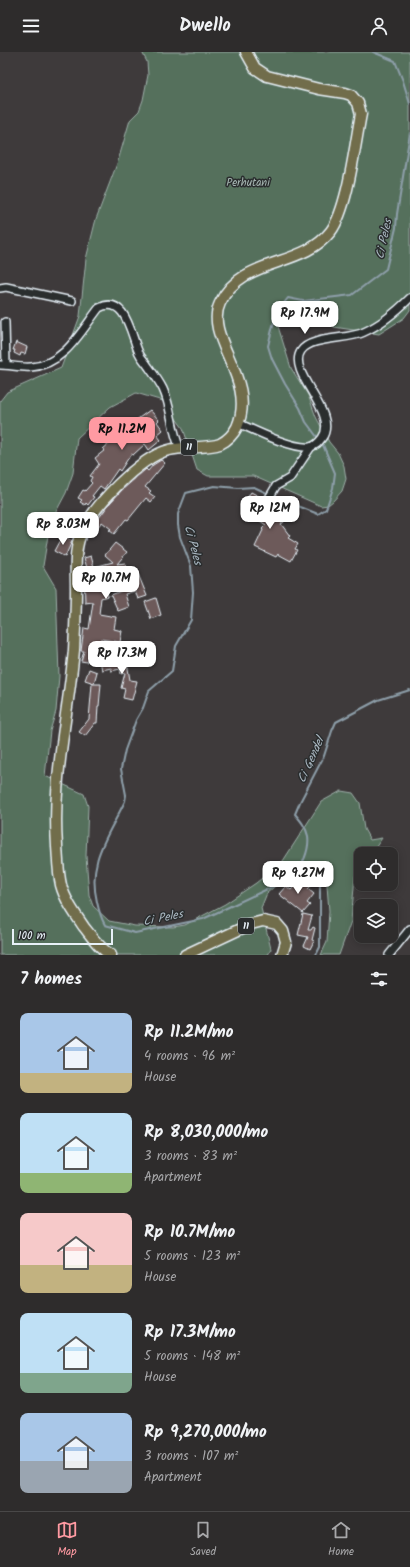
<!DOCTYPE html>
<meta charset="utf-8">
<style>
:root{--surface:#2e2c2c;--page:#363434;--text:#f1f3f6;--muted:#a7a7a9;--line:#494848;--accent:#ff9aa2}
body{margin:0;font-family:Kalam,sans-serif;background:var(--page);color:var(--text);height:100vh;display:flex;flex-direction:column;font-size:15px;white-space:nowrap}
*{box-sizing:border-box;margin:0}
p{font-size:13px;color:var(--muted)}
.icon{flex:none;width:22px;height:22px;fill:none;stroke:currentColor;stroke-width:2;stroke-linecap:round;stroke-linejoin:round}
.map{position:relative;height:903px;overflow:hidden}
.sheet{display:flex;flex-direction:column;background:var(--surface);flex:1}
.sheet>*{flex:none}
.controls{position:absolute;left:354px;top:795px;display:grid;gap:8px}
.controls a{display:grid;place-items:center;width:44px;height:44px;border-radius:8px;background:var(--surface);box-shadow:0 2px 10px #0003,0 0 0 1px var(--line);font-size:20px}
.scale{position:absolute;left:12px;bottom:10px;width:101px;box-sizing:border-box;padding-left:4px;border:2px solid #e8f1f8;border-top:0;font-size:11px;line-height:14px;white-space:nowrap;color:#e8f1f8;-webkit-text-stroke:3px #2a2d2e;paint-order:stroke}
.price{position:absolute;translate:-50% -34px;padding:0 9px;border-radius:8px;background:#fff;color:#222;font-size:13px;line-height:26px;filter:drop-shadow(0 1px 2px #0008)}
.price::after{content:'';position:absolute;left:50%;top:24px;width:12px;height:9px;margin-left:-6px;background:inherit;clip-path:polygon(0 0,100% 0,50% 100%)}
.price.current{background:var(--accent);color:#111}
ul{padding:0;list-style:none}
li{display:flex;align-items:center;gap:12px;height:100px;padding:0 20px}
li span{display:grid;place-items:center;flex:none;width:112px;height:80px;border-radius:8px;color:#555}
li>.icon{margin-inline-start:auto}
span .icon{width:48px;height:48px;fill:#fffc;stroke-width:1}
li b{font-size:17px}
h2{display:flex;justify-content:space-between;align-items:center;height:48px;padding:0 20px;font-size:17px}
header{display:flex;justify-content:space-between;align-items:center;height:52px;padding:0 20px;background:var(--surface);font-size:18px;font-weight:800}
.tab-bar{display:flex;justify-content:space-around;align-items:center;height:56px;border-top:1px solid var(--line);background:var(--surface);font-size:11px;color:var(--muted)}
.tab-bar a{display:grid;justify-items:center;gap:2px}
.tab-bar .current{color:var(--accent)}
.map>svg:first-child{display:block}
.green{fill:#556f5c;stroke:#9eb0aa}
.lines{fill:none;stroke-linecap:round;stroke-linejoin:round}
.stream{stroke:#8e9faa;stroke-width:2}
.building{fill:#6d5a5a;stroke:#e8f1f8}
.minor-casing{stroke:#e8f1f8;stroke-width:10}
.highway-casing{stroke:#e8f1f8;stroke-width:13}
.minor{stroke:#2a2d2e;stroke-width:7}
.highway{stroke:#716d4b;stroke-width:10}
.labels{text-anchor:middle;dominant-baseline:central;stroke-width:3;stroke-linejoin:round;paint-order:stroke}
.shield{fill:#2a2d2e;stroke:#afb6bb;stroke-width:1}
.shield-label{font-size:10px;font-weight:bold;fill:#e8f1f8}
.park-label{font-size:11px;fill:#a6b6b2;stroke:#2a2d2e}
.water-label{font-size:12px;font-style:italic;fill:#acbac4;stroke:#2a2d2e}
</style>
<header><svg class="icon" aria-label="menu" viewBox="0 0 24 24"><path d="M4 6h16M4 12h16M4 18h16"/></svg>Dwello<svg class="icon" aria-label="person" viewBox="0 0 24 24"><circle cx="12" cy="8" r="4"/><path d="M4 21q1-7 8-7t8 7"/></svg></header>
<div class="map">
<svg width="410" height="903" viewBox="0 0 410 903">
<rect width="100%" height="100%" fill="#3e3a3b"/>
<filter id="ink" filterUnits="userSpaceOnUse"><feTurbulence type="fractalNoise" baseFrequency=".025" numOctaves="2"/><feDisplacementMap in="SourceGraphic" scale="8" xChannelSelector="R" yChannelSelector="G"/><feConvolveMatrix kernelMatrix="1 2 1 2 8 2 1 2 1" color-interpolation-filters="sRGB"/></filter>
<g filter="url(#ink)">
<polygon class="green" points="142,0 410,0 410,258 404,266 379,282 334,275 315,263 293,253 281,258 276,268 291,316 308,343 316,365 329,390 338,401 344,414 346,427 342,439 333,449 328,453 321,454 253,424 208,424 197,418 183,376 163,349 136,341 110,355 77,386 73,421 66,441 50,471 43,514 56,536 59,624 56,659 50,679 45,724 84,742 88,754 86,804 89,843 93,854 109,869 135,874 173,875 185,873 225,852 256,831 283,809 321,750 341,739 353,741 360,751 364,777 370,788 382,786 371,802 361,802 361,816 355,824 351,869 339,903 321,903 327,890 329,859 326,821 313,816 286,825 267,841 261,856 271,897 268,903 0,903 0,349 7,340 61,316 80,264 86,207 96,167 118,109 130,68 139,59 143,48 148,23 147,10"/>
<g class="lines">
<g class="stream">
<polyline points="373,0 395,9 403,29 410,52"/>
<path d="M269 442 254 435 238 436 214 434 186 441 178 462V473L180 485 191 514 193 540 191 568 176 594 172 619 149 639 143 656 136 668 125 698 121 717 126 743 125 749C108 785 87 808 97 850 99 859 101 866 105 873L135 881 203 867 293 825 313 824 320 829V895L316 903"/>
<polyline points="273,444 318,462 326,457 333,436 335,421 323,393 306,370 300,356 285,332 272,307 268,294 276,261 288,246 303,249 352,243 386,217 396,176 397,162 410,81"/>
<path d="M293 825C302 816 310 797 308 784 306 775 301 769 295 762L300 750 324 704 332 679 336 670 378 648 410 638"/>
</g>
</g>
<g class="building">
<polygon points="16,290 27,295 25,302 21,301 20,304 14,301 15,298 13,298"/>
<polygon points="150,358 159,368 157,370 163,378 157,383 161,388 149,398 145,392 133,403 131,402 120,419 118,417 104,437 100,434 92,444 94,445 88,453 86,451 85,453 80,450 82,448 78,446 83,438 85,439 92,431 90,429 92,425 90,424 99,412 95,406 105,398 103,397 110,391 104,383 122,367 126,372 112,384 120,392 133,380 128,374"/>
<polygon points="161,408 165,411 145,435 151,439 149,441 155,445 151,450 146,446 128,468 126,467 114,482 109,478 111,477 102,470 96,477 93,474 110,451 122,438 146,417 148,419 153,413"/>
<polygon points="251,440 264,447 263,450 264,451 265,459 268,462 272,462 275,458 284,470 281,472 290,484 288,486 298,492 295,497 297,498 291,509 278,502 276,505 255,495 263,478 262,477 266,473 250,462 249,463 241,458 248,448 247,446"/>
<polygon points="62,484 72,489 65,505 54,499"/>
<polygon points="115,491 127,500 117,512 125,511 127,525 138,522 147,544 138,547 135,539 125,542 129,555 118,559 111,543 121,539 117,525 103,529 108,544 101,546 99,562 116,565 114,577 122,579 120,590 101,587 99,605 89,603 87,610 81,609 84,599 81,599 84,576 89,577 93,550 85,551 84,519 88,519 84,506 91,504 94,515 113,510 105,503"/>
<polygon points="156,546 161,563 151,567 145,550"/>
<polygon points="126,605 130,628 137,629 132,648 123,646 125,637 121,636 125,621 121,622 120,617 111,619 111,616 102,618 100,609"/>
<polygon points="89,617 97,620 94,631 85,628"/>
<polygon points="92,632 101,632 99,654 98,654 97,671 95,671 85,684 79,680 89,667"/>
<polygon points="302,826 311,834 308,837 314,842 307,851 310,853 303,861 279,842 286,834 291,838"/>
<polygon points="303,862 312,864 308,878 311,878 313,875 315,876 312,888 314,889 310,897 304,894 308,885 298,883"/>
</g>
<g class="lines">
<defs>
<g id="minor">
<polyline points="0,236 6,235 72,249"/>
<polyline points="5,270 6,313"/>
<path d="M0 313C10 313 21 316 31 315 64 313 81 279 99 256 126 242 131 284 139 301 141 306 145 309 148 314 153 321 159 329 163 337 172 356 171 378 180 396"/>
<path d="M238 371C256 379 292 397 310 395 316 394 319 390 322 386 340 361 286 321 301 299 311 284 348 288 364 280 382 272 396 260 410 246"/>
<polyline points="270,458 269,446 276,434 290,426 311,395"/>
<polyline points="389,903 410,877"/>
</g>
<g id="highway">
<path d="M111 903C100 897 92 885 84 875 75 862 65 848 61 833 58 820 58 807 57 794 52 727 68 664 74 598 75 578 76 558 76 538 76 520 74 501 80 484 91 456 140 405 169 398 183 395 209 396 220 392 228 388 233 383 237 375 258 327 203 286 220 251 242 204 302 217 331 179 348 156 355 92 361 62L358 51 351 43 345 41 319 37 267 24 255 16 246 0"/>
<polyline points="185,903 251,872 263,869 277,872 283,879 286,890 282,903"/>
</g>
</defs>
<use href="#minor" class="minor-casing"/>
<use href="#highway" class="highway-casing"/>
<use href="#minor" class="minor"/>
<use href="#highway" class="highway"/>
</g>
</g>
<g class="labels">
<g class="shield">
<rect x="181" y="387" width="16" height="16" rx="3"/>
<rect x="238" y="866" width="16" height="16" rx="3"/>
</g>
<g class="shield-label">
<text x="189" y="395">11</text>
<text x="246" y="874">11</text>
</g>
<g class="park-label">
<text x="248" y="131">Perhutani</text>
</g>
<g class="water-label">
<text transform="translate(384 187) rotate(-78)">Ci Peles</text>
<text transform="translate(193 493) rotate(75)">Ci Peles</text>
<text transform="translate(311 708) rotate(-66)">Ci Gendel</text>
<text transform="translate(163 866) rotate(-12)">Ci Peles</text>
</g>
</g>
</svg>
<div class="controls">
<a><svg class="icon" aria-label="locate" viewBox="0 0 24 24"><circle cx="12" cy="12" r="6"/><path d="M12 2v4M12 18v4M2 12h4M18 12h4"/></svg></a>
<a><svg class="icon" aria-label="layers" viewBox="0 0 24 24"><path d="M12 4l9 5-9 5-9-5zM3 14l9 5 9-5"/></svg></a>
</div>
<div class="scale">100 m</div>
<b class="price" style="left:305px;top:283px">Rp 17.9M</b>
<b class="price current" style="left:122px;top:399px">Rp 11.2M</b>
<b class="price" style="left:270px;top:478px">Rp 12M</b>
<b class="price" style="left:63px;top:494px">Rp 8.03M</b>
<b class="price" style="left:106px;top:548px">Rp 10.7M</b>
<b class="price" style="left:122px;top:623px">Rp 17.3M</b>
<b class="price" style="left:298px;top:843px">Rp 9.27M</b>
</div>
<section class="sheet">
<h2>7 homes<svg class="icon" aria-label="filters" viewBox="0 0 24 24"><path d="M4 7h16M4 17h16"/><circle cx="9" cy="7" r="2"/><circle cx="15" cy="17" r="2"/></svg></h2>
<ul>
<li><span style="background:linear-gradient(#a9c7e8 75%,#c2b280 0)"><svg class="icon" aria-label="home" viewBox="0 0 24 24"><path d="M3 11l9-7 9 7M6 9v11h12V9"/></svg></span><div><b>Rp 11.2M/mo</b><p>4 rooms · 96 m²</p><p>House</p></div></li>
<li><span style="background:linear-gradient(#bfe0f5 75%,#8fb573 0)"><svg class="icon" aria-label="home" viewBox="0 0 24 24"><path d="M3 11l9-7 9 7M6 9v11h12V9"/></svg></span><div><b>Rp 8,030,000/mo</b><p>3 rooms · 83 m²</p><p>Apartment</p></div></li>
<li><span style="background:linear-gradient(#f6c9c9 65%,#c2b280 0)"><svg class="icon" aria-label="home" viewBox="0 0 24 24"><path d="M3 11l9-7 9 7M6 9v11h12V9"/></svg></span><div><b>Rp 10.7M/mo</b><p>5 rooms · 123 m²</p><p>House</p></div></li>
<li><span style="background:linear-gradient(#bfe0f5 75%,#7fa58c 0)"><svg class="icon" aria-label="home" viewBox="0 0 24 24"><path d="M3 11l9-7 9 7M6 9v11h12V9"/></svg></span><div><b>Rp 17.3M/mo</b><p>5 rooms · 148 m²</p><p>House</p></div></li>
<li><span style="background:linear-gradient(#a9c7e8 60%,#9aa5b1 0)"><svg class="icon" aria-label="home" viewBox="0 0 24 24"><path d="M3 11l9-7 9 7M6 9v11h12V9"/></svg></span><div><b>Rp 9,270,000/mo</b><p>3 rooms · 107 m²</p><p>Apartment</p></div></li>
</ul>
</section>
<nav class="tab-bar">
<a class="current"><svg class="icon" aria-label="map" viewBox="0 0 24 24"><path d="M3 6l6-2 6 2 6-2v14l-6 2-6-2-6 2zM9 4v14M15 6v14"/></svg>Map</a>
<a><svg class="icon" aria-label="saved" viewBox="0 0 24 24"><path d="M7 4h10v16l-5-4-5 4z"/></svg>Saved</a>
<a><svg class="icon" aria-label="home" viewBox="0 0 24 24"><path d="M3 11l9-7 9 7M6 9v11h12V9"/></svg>Home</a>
</nav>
